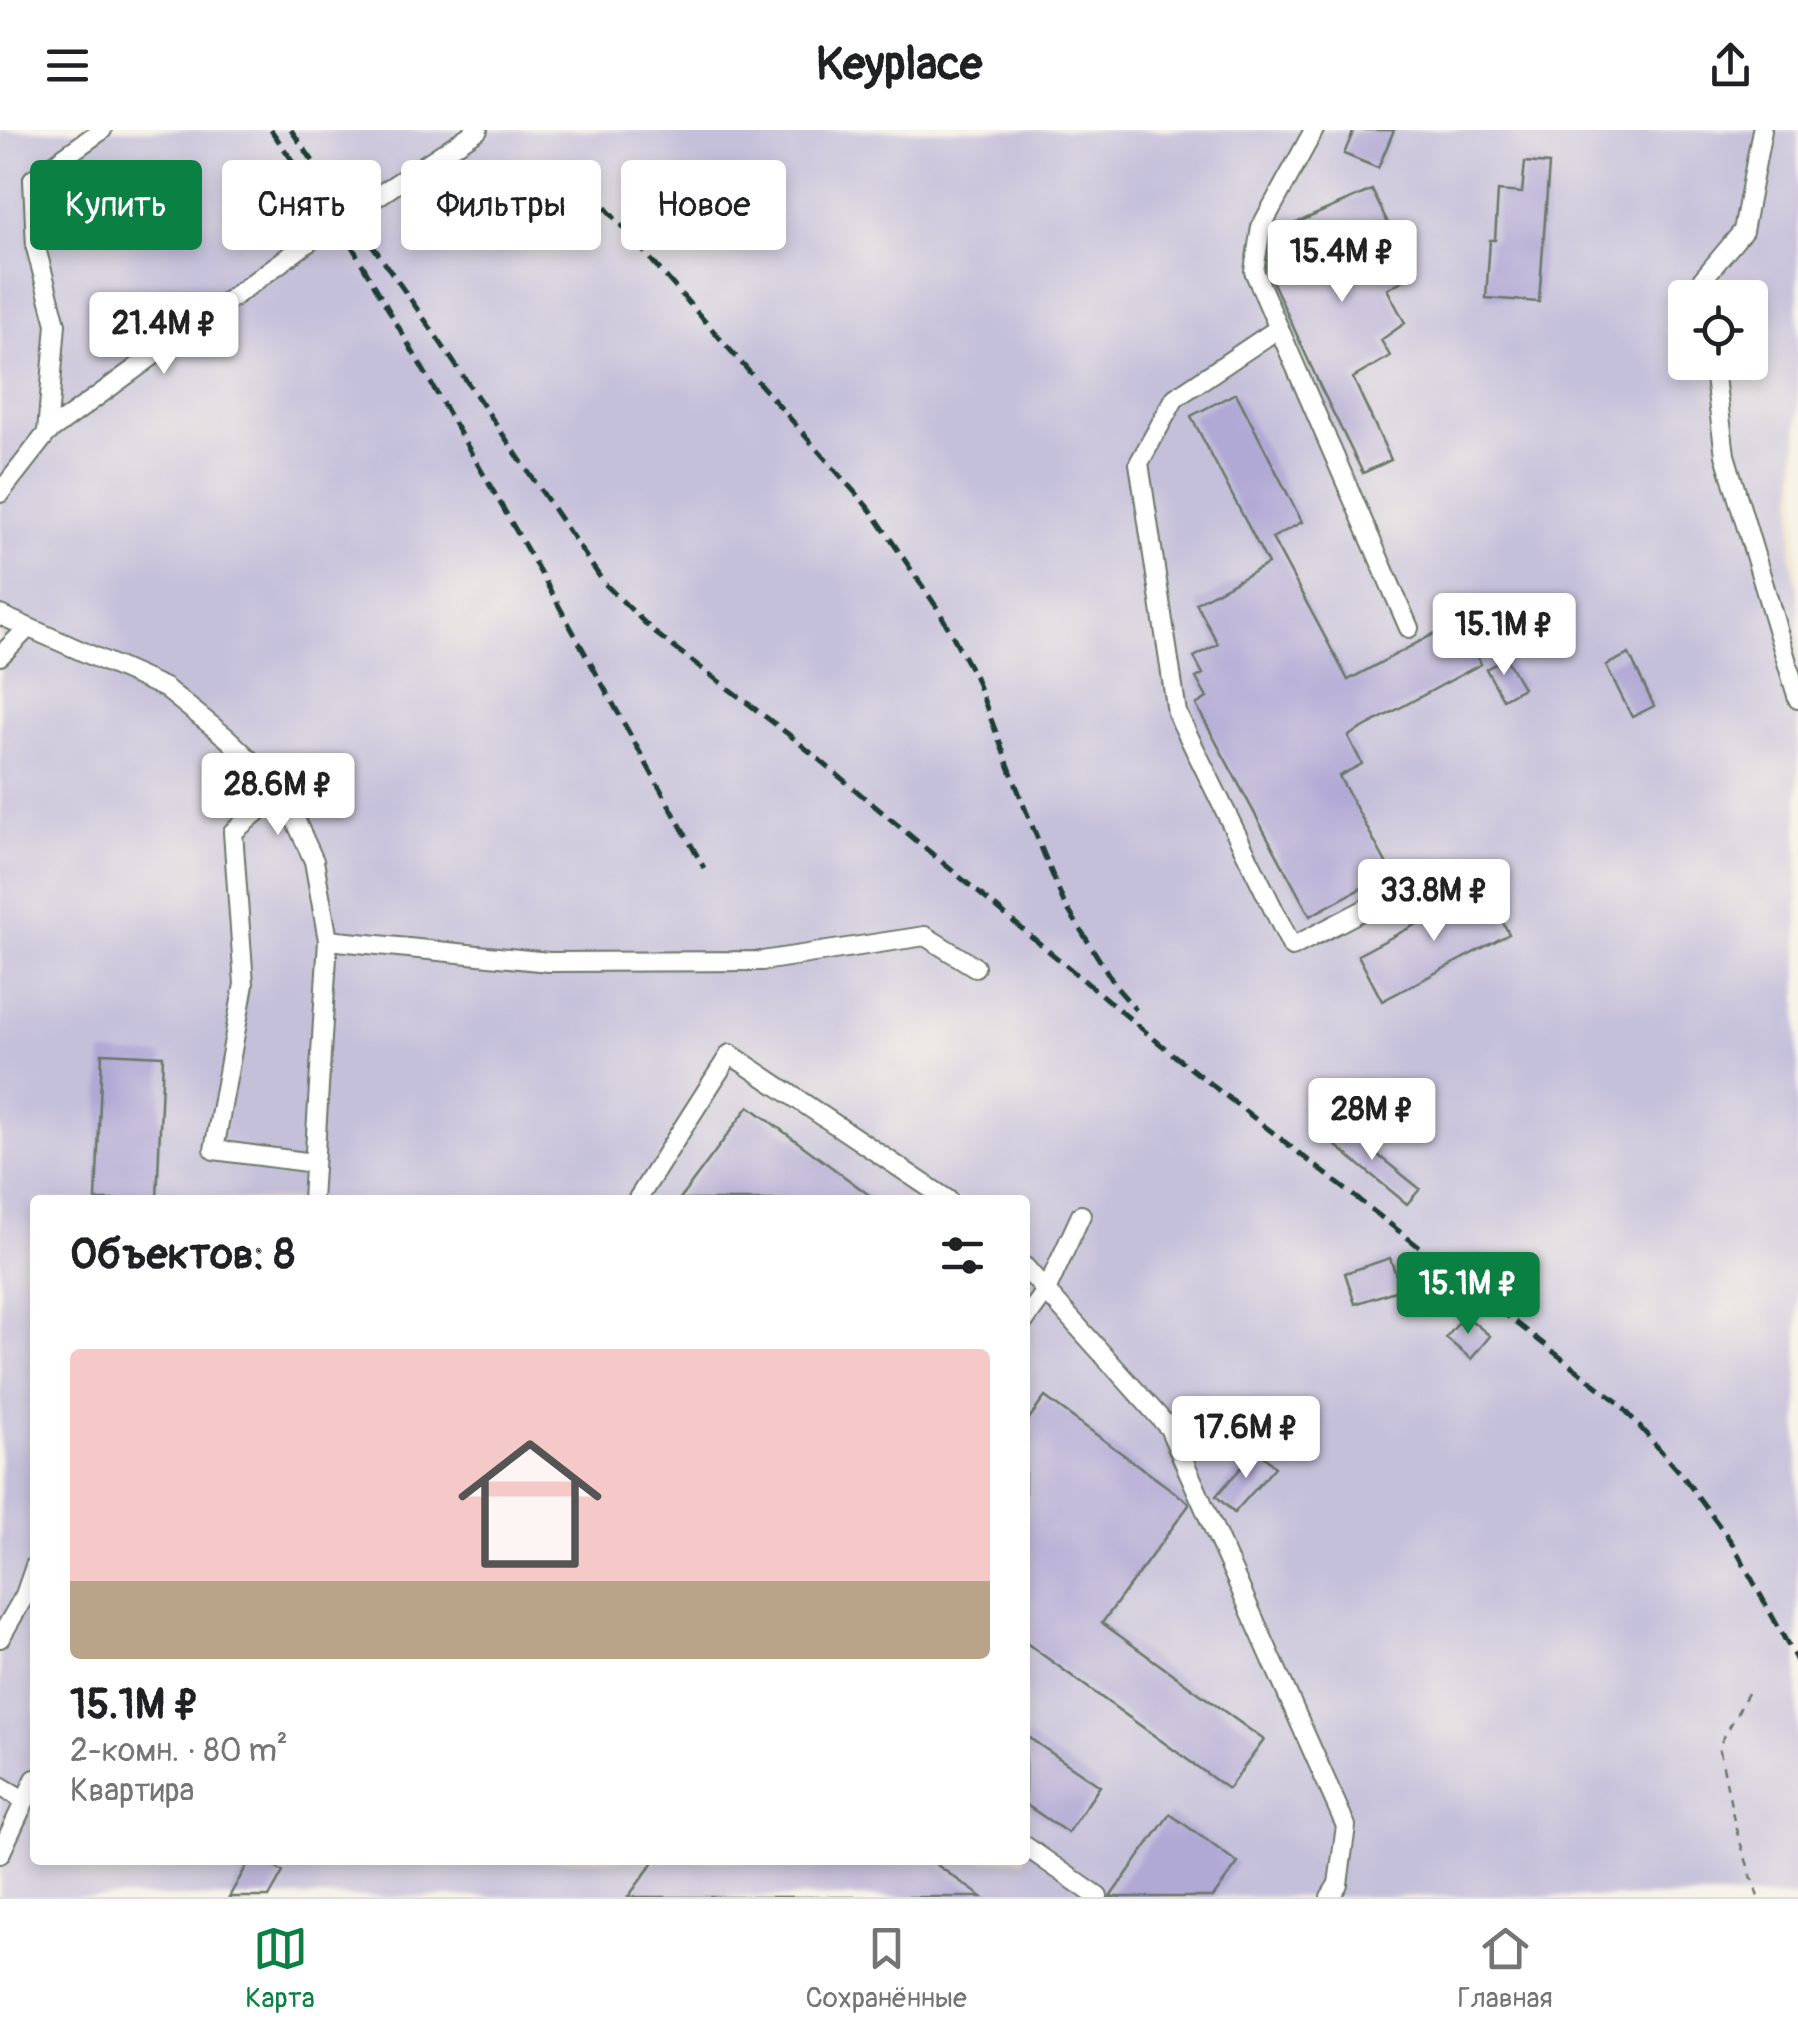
<!DOCTYPE html>
<html lang="ru">
<meta charset="utf-8">
<style>
:root{--surface:#fff;--page:#f2f2f2;--text:#202124;--muted:#757577;--line:#e0e0e0;--accent:#0b8043}
body{margin:0;font-family:Pangolin,sans-serif;background:var(--page);color:var(--text);height:100vh;display:flex;flex-direction:column;font-size:38px;white-space:nowrap}
*{box-sizing:border-box;margin:0}
p{font-size:32px;color:var(--muted)}
.icon{flex:none;width:55px;height:55px;fill:none;stroke:currentColor;stroke-width:2;stroke-linecap:round;stroke-linejoin:round}
.map{position:relative;flex:1;overflow:hidden}
.sheet{position:absolute;left:30px;top:1065px;width:1000px;height:670px;display:flex;flex-direction:column;background:var(--surface);border-radius:10px;box-shadow:0 5px 15px #0003}
.sheet>*{flex:none}
.guide{position:absolute;left:30px;top:30px;width:1000px;height:90px;display:flex;gap:20px}
.controls{position:absolute;left:1668px;top:150px;display:grid;gap:20px}
.controls a{display:grid;place-items:center;width:100px;height:100px;border-radius:10px;background:var(--surface);box-shadow:0 5px 15px #0003;font-size:50px}
.price{position:absolute;translate:-50% -85px;padding:0 22px;border-radius:10px;background:#fff;color:#222;font-size:32px;line-height:65px;filter:drop-shadow(0 2px 5px #0008)}
.price::after{content:'';position:absolute;left:50%;top:60px;width:30px;height:22px;margin-left:-15px;background:inherit;clip-path:polygon(0 0,100% 0,50% 100%)}
.price.active{background:var(--accent);color:#fff}
ul{padding:0;list-style:none}
li{display:grid;align-content:center;gap:20px;height:530px;padding:0 40px}
li span{display:grid;place-items:center;height:310px;border-radius:10px;color:#555}
li>.icon{margin-inline-start:auto}
span .icon{width:180px;height:180px;fill:#fffc;stroke-width:1}
li b{font-size:42px}
h2{display:flex;justify-content:space-between;align-items:center;height:120px;padding:0 40px;font-size:42px}
.pill{padding:0 35px;border-radius:10px;background:var(--surface);box-shadow:0 5px 15px #0003;font-size:35px;line-height:90px}
.pill.active{background:var(--accent);color:#fff}
header{display:flex;justify-content:space-between;align-items:center;height:130px;padding:0 40px;background:var(--surface);font-size:45px;font-weight:700}
.dock{display:flex;justify-content:space-around;align-items:center;height:140px;border-top:2px solid var(--line);background:var(--surface);font-size:28px;color:var(--muted)}
.dock a{display:grid;justify-items:center;gap:5px}
.dock .active{color:var(--accent)}
.map>svg:first-child{display:block}
.industrial{fill:#c5c0da;fill-rule:evenodd}
.building{fill:#b1a9d5}
.lines{fill:none;stroke-linecap:round;stroke-linejoin:round}
.minor-casing{stroke:#6a7768;stroke-width:22}
.path{stroke:#6a7768;stroke-width:2.5;stroke-dasharray:8 8;stroke-linecap:butt}
.minor{stroke:#fff;stroke-width:18}
.rail{stroke:#1f3d34;stroke-width:5;stroke-dasharray:15 8;stroke-linecap:butt}
.minor-bridge-casing{stroke:#6a7768;stroke-width:22;stroke-linecap:butt}
.minor-bridge{stroke:#fff;stroke-width:18}
</style>
<header><svg class="icon" aria-label="menu" viewBox="0 0 24 24"><path d="M4 6h16M4 12h16M4 18h16"/></svg>Keyplace<svg class="icon" aria-label="share" viewBox="0 0 24 24"><path d="M12 15V3M7 8l5-5 5 5M5 13v7h14v-7"/></svg></header>
<div class="map">
<svg width="1798" height="1767" viewBox="0 0 1798 1767">
<rect width="100%" height="100%" fill="#f7f3e8"/>
<filter id="ink" filterUnits="userSpaceOnUse"><feTurbulence type="fractalNoise" baseFrequency=".01" numOctaves="2"/><feDisplacementMap in="SourceGraphic" scale="20" xChannelSelector="R" yChannelSelector="G"/><feConvolveMatrix kernelMatrix="1 2 1 2 8 2 1 2 1" color-interpolation-filters="sRGB"/></filter>
<filter id="wash" filterUnits="userSpaceOnUse"><feTurbulence type="fractalNoise" baseFrequency=".0048" numOctaves="4" result="noise"/><feDisplacementMap in="SourceGraphic" scale="40" xChannelSelector="R" yChannelSelector="G"/><feGaussianBlur stdDeviation="2.25" result="paint"/><feColorMatrix in="noise" values="0 0 0 0 0 0 0 0 0 0 0 0 0 0 0 0 0 1.4 0 .05"/><feComposite in="paint" operator="in"/></filter>
<g filter="url(#wash)">
<rect width="100%" height="100%" fill="#f4e2ca"/>
<path class="industrial" d="M0 0H1798V283L1791 429 1798 457V1767H0ZM1685 168H1750V232H1685ZM35 1070H1025V1730H35Z"/>
<g id="blocks">
<g class="building">
<polygon points="1354,0 1394,0 1378,38 1344,24"/>
<polygon points="1525,32 1549,34 1539,172 1486,168 1490,110 1495,110 1498,61 1522,63"/>
<polygon points="1372,60 1413,145 1387,159 1405,193 1381,210 1390,226 1353,248 1391,330 1363,343 1320,256 1267,139 1273,103"/>
<polygon points="1236,263 1302,392 1272,408 1348,550 1458,491 1481,534 1348,606 1362,634 1339,646 1391,742 1310,786 1196,575 1207,568 1196,548 1203,544 1194,527 1218,514 1196,473 1268,434 1191,286"/>
<polygon points="1629,524 1654,576 1632,587 1606,535"/>
<polygon points="1506,528 1523,558 1503,569 1486,539"/>
<polygon points="1485,758 1509,804 1382,871 1358,825"/>
<polygon points="102,923 163,926 157,1070 96,1070"/>
<polygon points="749,976 876,1070 679,1070"/>
<polygon points="1337,992 1420,1059 1407,1074 1324,1006"/>
<polygon points="1390,1128 1401,1159 1355,1174 1345,1143"/>
<polygon points="1465,1185 1490,1206 1471,1229 1446,1208"/>
<polygon points="1045,1267 1188,1372 1189,1375 1102,1493 1264,1610 1228,1659 1025,1512 1025,1294"/>
<polygon points="1257,1320 1275,1337 1234,1383 1216,1366"/>
<polygon points="1025,1605 1100,1656 1068,1703 1025,1674"/>
<polygon points="1170,1684 1238,1733 1213,1767 1110,1767"/>
<polygon points="250,1730 263,1730 283,1742 269,1767 229,1767"/>
<polygon points="655,1730 930,1730 982,1767 628,1767"/>
</g>
</g>
</g>
<g filter="url(#ink)">
<use href="#blocks" fill-opacity="0" stroke="#6a7768" stroke-width="2.5"/>
<g class="lines">
<defs>
<g id="minor">
<polyline points="1314,0 1261,97 1254,141 1409,498"/>
<polyline points="411,44 478,0"/>
<polyline points="1704,168 1702,150 1743,101 1762,0"/>
<polyline points="1279,198 1175,268 1139,333 1177,583 1292,817 1435,743"/>
<polyline points="1713,232 1725,325 1798,569"/>
<polyline points="47,303 56,194 36,118 33,49 102,0"/>
<polyline points="0,363 47,303 310,111"/>
<polyline points="0,485 165,558 227,608 282,661 314,731 328,810 312,1070"/>
<polyline points="0,526 28,498"/>
<polyline points="282,661 233,702 244,854 214,1020 314,1033"/>
<polyline points="328,810 549,832 762,831 925,806 975,837"/>
<polyline points="637,1070 730,924 948,1070"/>
<polyline points="1081,1085 1046,1161 1169,1298 1346,1696 1338,1754 1330,1767"/>
<polyline points="1025,1137 1046,1161 1025,1190"/>
<polyline points="0,1508 25,1465 35,1436"/>
<polyline points="0,1656 24,1670"/>
<polyline points="1025,1716 1098,1767"/>
<polyline points="0,1724 35,1649"/>
</g>
</defs>
<use href="#minor" class="minor-casing"/>
<polyline class="path" points="1748,1563 1719,1616 1735,1696 1758,1767"/>
<use href="#minor" class="minor"/>
<g class="rail">
<polyline points="271,0 350,113 544,449 704,738"/>
<polyline points="291,0 425,190 604,453 654,502 792,607 1171,923 1619,1273 1682,1345 1732,1413 1798,1533"/>
<polyline points="590,60 872,382 938,479 975,547 1024,676 1064,773 1117,858 1136,880"/>
</g>
<defs>
<polyline id="minor-bridge" points="310,111 411,44"/>
</defs>
<use href="#minor-bridge" class="minor-bridge-casing"/>
<use href="#minor-bridge" class="minor-bridge"/>
</g>
</g>
</svg>
<div class="controls">
<a><svg class="icon" aria-label="locate" viewBox="0 0 24 24"><circle cx="12" cy="12" r="6"/><path d="M12 2v4M12 18v4M2 12h4M18 12h4"/></svg></a>
</div>
<b class="price" style="left:1342px;top:175px">15.4M ₽</b>
<b class="price" style="left:164px;top:247px">21.4M ₽</b>
<b class="price" style="left:1504px;top:548px">15.1M ₽</b>
<b class="price" style="left:278px;top:708px">28.6M ₽</b>
<b class="price" style="left:1434px;top:814px">33.8M ₽</b>
<b class="price" style="left:1372px;top:1033px">28M ₽</b>
<b class="price active" style="left:1468px;top:1207px">15.1M ₽</b>
<b class="price" style="left:1246px;top:1351px">17.6M ₽</b>
<div class="guide">
<a class="pill active">Купить</a>
<a class="pill">Снять</a>
<a class="pill">Фильтры</a>
<a class="pill">Новое</a>
</div>
<section class="sheet">
<h2>Объектов: 8<svg class="icon" aria-label="filters" viewBox="0 0 24 24"><path d="M4 7h16M4 17h16"/><circle cx="9" cy="7" r="2"/><circle cx="15" cy="17" r="2"/></svg></h2>
<ul>
<li><span style="background:linear-gradient(#f6c9c9 75%,#b9a48a 0)"><svg class="icon" aria-label="home" viewBox="0 0 24 24"><path d="M3 11l9-7 9 7M6 9v11h12V9"/></svg></span><div><b>15.1M ₽</b><p>2-комн. · 80 m²</p><p>Квартира</p></div></li>
</ul>
</section>
</div>
<nav class="dock">
<a class="active"><svg class="icon" aria-label="map" viewBox="0 0 24 24"><path d="M3 6l6-2 6 2 6-2v14l-6 2-6-2-6 2zM9 4v14M15 6v14"/></svg>Карта</a>
<a><svg class="icon" aria-label="saved" viewBox="0 0 24 24"><path d="M7 4h10v16l-5-4-5 4z"/></svg>Сохранённые</a>
<a><svg class="icon" aria-label="home" viewBox="0 0 24 24"><path d="M3 11l9-7 9 7M6 9v11h12V9"/></svg>Главная</a>
</nav>
